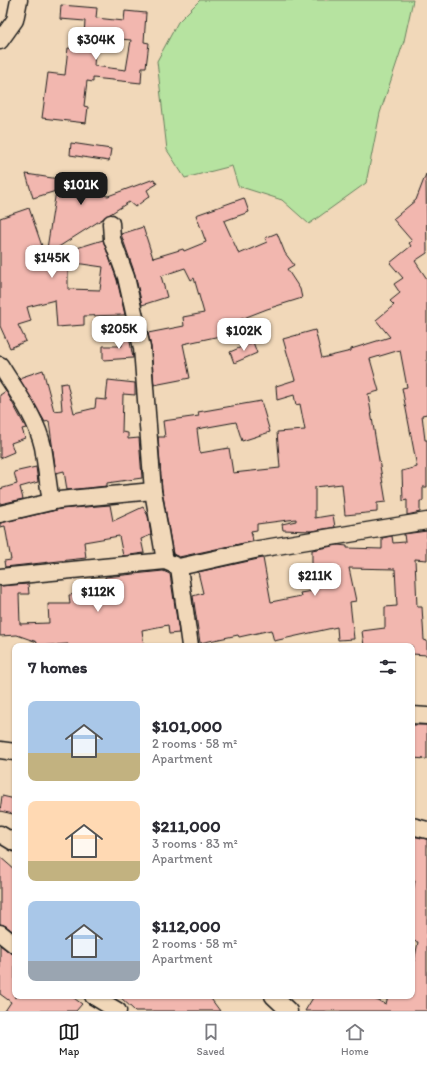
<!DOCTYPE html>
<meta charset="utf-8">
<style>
:root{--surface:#fff;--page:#f2f2f3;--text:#2b2b33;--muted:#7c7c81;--line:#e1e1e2;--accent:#1c1c1c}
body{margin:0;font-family:Itim,sans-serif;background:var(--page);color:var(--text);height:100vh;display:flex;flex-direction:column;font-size:15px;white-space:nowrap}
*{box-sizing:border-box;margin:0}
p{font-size:13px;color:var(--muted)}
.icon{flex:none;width:22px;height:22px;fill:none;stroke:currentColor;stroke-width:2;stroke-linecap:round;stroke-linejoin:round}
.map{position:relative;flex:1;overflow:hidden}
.side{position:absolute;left:12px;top:643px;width:403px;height:356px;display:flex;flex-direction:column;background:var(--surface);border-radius:8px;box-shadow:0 1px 3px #0004}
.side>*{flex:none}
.price{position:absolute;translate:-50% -34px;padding:0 9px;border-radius:8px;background:#fff;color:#222;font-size:13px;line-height:26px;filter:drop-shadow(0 1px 2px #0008)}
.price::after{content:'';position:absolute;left:50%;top:24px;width:12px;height:9px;margin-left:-6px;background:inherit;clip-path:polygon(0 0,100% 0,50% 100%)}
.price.current{background:var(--accent);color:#fff}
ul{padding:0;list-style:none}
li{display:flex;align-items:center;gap:12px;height:100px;padding:0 16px}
li span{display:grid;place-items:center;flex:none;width:112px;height:80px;border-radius:8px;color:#555}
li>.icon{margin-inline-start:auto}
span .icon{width:48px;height:48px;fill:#fffc;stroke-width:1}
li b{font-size:17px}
h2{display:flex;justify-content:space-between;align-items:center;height:48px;padding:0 16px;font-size:17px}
.menu{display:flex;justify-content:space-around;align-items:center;height:56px;border-top:1px solid var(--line);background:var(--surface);font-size:11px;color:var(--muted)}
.menu a{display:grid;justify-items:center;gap:2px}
.menu .current{color:var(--accent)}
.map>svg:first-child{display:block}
.green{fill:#b6e3a0;stroke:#69805e}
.building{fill:#f2b7af;stroke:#1c1c1c;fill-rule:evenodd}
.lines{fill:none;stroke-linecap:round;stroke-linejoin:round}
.minor-casing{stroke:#1c1c1c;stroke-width:19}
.minor{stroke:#f1d8b9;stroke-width:16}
</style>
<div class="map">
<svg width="427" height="1011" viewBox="0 0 427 1011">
<rect width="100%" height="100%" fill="#f1d8b9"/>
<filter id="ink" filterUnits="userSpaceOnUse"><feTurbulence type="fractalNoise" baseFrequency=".025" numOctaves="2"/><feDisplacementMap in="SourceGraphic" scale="8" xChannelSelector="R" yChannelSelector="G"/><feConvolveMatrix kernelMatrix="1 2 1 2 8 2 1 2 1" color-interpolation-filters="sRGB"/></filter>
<g filter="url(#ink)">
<polygon class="green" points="200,0 413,0 404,41 380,113 366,183 309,224 282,200 238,186 232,166 185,178 167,150 157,61 178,22"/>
<g class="building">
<path d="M61 5 97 8 96 18 124 21 125 11 146 13 144 42 149 43 146 67H142L141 83 93 78V82L87 81 84 106 88 107 86 123 42 118 48 73 65 75 68 48 83 49 85 21 60 19ZM96 37 131 40 126 70 94 66Z"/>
<polygon points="71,143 111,149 109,161 70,155"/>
<polygon points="26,174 85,183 68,188 108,196 154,179 157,184 147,190 150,196 135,207 129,202 46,255 56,191 33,198"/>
<polygon points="426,174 427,253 415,261 427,279 427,414 422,415 425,440 427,440 427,487 423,487 423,501 420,501 420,512 407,515 407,500 403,501 402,471 417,467 402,388 407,387 400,350 370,359 379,391 368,394 386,502 377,503 377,512 345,515 342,484 315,487 315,518 333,515 335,527 312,531 283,530 282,524 296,521 296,519 257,524 257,530 251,531 253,541 179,557 173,554 162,490 158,437 165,437 163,421 199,416 198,412 261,401 270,432 242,441 236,422 197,429 200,453 229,448 233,473 280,468 277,432 305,430 300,404 296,405 294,395 277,400 276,386 295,380 283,339 315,330 322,358 351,351 351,349 390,337 376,320 394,305 390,301 400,293 394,284 403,278 390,263 411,246 409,243 412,241 393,219 416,200"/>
<polygon points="244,198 249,212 224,221 239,254 267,242 265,238 277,233 285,253 294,265 287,269 300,289 302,298 267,309 218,328 220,336 183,344 190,378 154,385 151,347 148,333 184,326 183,317 204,313 194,278 191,280 185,268 161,276 167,297 142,305 135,274 121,234 143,227 153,258 183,249 184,251 206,242 196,215"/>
<path d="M29 208 45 255 44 258 103 240 117 280 125 315 84 316V325L57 327 55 300 27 307 31 321 18 325 26 341 10 348 0 326V218ZM68 262 103 267 100 290 68 289Z"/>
<polygon points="122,331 128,331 133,358 103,360 103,346 122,346"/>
<polygon points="253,342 257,353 234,363 230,352"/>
<polygon points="43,370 54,411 62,410 60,384 67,383 74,413 95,408 96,399 106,400 108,380 135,383 135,395 123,394 122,432 128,433 128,439 139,438 142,478 107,483 107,486 67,490 64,471 56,473 49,421 45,422 19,378"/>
<polygon points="6,391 26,428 22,429 25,438 11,443 14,452 0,458 0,395"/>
<polygon points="36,467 38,482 20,487 23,499 0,504 0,489 17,484 14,472"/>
<polygon points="110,505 113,521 143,507 148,516 151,535 141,539 144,553 123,556 119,536 84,542 86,558 5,567 4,561 11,560 5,526 0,527 0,523 61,509"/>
<polygon points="427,531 427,560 415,559 417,607 422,607 424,640 427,641 427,655 412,654 412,646 390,646 390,644 364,646 362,631 385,628 385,607 397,606 395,569 349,568 356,601 350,602 354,639 338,640 337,627 274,641 271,630 239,637 238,635 200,643 193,596 203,593 198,572 263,558 271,602 301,596 300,593 312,591 312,550 338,545 347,546 347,548 382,549 382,538 392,536 393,543 405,542 404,534"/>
<polygon points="163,571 170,574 179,633 169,634 168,625 142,630 144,646 68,646 68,644 36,646 37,642 17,635 0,636 0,586 28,584 29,594 19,594 20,624 49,623 48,604 70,604 69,595 107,590 105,577"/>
<polygon points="412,725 427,725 427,759 412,758"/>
<polygon points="2,796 15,799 13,814 0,811"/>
<polygon points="412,836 427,839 427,1011 305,1011 314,996 366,996 386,1004 388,996 412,996 412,972 418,942 412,941 412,897 415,881 412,881"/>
<polygon points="0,857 15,870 15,933 6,926 0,924"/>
<polygon points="0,945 9,952 15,954 15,998 16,996 71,996 82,1004 76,1011 5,1011 11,1002 0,994"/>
<polygon points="119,996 209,996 220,1011 135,1011"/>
</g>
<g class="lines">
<defs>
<g id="minor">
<polyline points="0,41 15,20 19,0"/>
<polyline points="111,223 112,239 126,277 142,348 153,491 165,561"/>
<path d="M0 365C16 391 36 417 43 447 46 465 48 484 51 502"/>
<polyline points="0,514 59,500 153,491"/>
<polyline points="179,567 190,646"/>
<polyline points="0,577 165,561 179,567 259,549 427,521"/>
<polyline points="412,715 427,716"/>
<polyline points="0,750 15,752"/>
<polyline points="412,826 427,830"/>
<polyline points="0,834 15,843"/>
<polyline points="0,933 15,945"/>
<polyline points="93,996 118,1011"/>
<polyline points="273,996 289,1011"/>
</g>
</defs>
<use href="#minor" class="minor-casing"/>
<use href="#minor" class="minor"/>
</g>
</g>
</svg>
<b class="price" style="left:96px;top:61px">$304K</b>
<b class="price current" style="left:81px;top:206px">$101K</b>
<b class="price" style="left:52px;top:279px">$145K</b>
<b class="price" style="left:119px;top:350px">$205K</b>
<b class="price" style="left:244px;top:352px">$102K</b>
<b class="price" style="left:315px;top:597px">$211K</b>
<b class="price" style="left:98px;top:613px">$112K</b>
<section class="side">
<h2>7 homes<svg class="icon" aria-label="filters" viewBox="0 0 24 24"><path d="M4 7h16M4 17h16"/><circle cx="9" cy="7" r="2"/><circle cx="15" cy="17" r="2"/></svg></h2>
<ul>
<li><span style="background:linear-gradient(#a9c7e8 65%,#c2b280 0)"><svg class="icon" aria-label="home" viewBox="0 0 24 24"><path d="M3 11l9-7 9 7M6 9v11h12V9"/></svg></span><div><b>$101,000</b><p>2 rooms · 58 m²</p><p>Apartment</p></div></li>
<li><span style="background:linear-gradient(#ffd9b3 75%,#c2b280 0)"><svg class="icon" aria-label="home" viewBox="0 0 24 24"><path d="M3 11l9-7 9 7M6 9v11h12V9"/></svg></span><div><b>$211,000</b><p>3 rooms · 83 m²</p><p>Apartment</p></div></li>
<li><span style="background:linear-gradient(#a9c7e8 75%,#9aa5b1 0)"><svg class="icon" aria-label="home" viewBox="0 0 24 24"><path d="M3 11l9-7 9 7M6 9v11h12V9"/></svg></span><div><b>$112,000</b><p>2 rooms · 58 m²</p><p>Apartment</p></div></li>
</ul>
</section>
</div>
<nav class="menu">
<a class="current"><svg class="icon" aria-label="map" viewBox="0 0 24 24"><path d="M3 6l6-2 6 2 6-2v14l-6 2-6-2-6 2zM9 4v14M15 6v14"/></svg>Map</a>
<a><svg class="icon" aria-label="saved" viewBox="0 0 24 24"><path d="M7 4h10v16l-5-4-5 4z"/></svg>Saved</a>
<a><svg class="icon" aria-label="home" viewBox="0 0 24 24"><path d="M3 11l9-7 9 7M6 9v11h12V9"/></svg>Home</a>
</nav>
